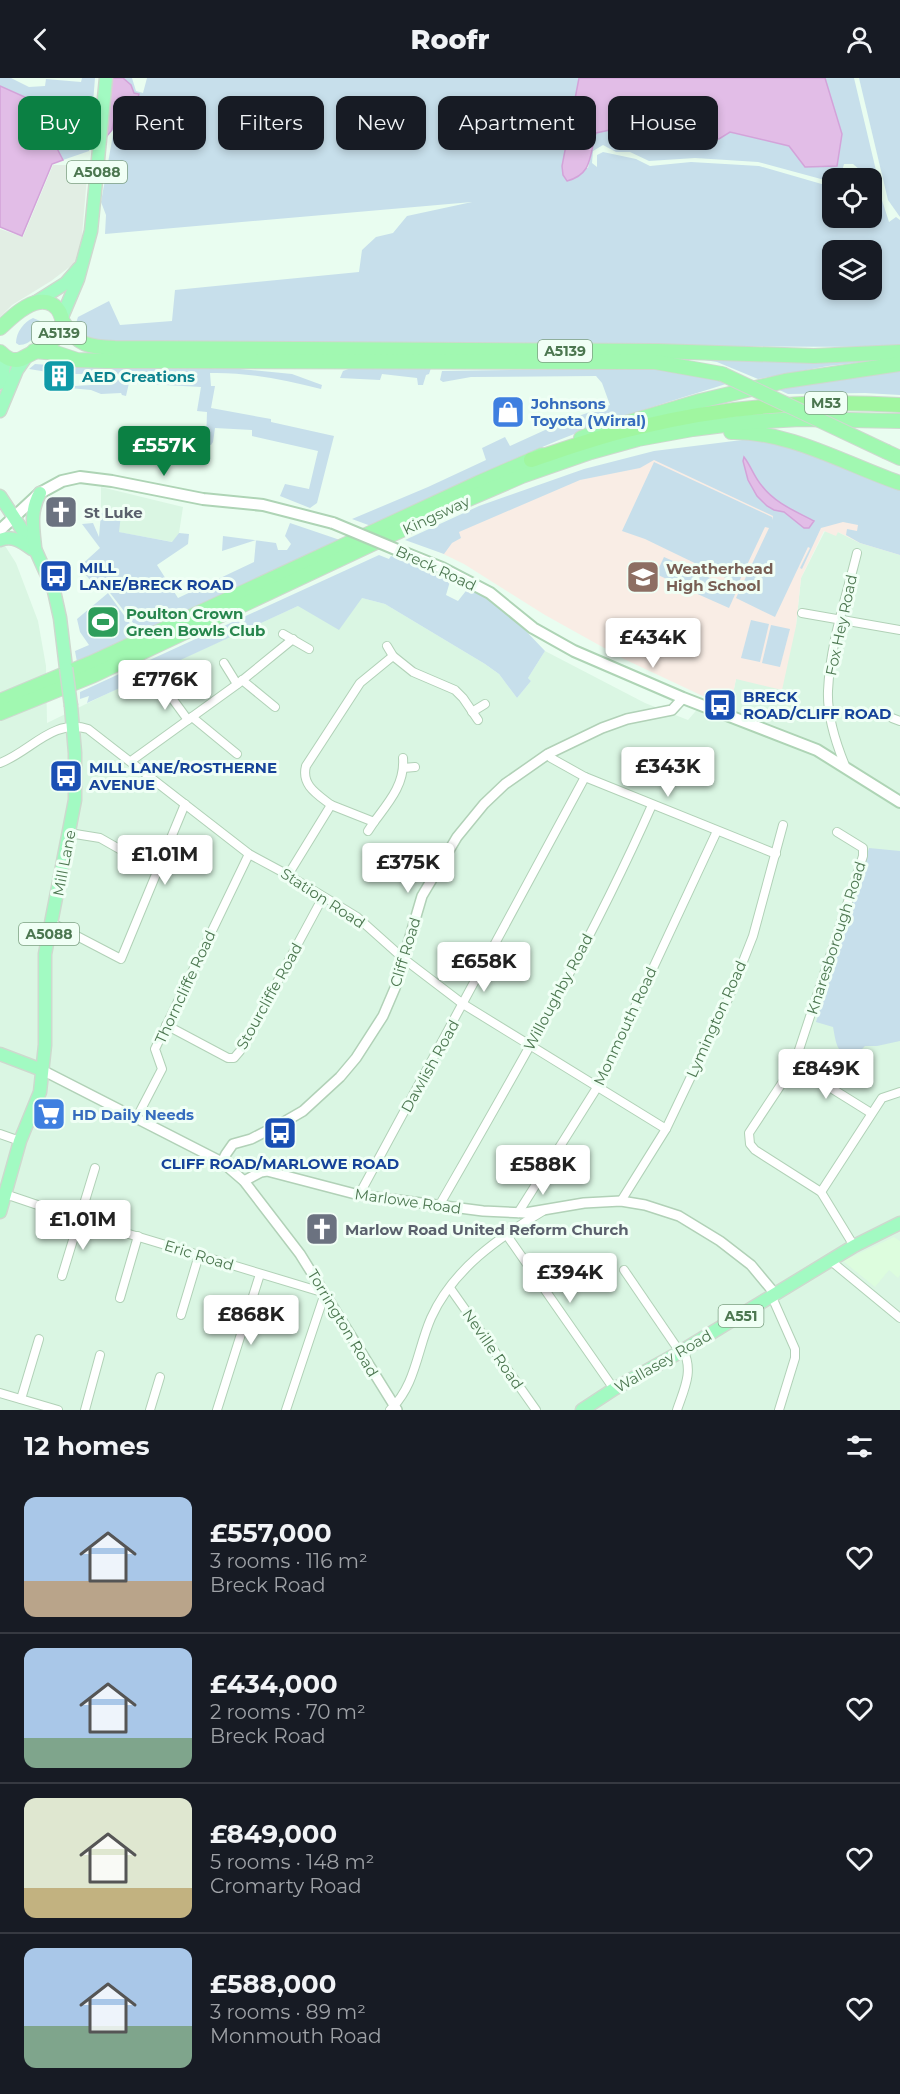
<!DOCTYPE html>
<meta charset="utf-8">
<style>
:root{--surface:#171b24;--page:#242831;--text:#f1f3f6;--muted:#9ea1a6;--line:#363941;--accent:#0b8043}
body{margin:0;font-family:Montserrat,sans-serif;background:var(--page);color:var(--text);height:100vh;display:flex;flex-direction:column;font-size:22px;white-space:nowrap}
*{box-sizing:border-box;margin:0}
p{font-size:20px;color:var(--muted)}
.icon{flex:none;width:33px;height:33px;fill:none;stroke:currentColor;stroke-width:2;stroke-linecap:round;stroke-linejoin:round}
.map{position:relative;height:1332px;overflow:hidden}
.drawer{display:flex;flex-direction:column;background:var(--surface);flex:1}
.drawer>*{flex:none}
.guide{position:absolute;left:18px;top:18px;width:864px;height:54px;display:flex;gap:12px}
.buttons{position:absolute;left:822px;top:90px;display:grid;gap:12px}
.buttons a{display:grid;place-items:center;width:60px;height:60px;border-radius:12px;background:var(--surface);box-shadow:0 3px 9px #0003;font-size:30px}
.price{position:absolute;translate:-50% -51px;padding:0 14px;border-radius:6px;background:#fff;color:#222;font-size:20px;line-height:39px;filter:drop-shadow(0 2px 3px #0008)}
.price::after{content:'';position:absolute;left:50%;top:36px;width:18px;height:14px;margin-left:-9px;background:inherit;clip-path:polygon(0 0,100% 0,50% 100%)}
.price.on{background:var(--accent);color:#fff}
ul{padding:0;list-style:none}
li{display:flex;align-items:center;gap:18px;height:150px;padding:0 24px}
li+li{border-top:2px solid var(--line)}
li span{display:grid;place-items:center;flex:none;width:168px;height:120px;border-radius:12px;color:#555}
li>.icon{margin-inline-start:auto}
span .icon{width:72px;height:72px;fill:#fffc;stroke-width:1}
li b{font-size:26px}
h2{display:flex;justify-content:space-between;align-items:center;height:72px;padding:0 24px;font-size:26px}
.pill{padding:0 21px;border-radius:12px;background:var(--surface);box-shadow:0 3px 9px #0003;font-size:21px;line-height:54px}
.pill.on{background:var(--accent);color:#fff}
header{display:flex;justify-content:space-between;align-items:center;height:78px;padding:0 24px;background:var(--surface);font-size:27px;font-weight:800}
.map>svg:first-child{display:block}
.residential{fill:#daf6e3}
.commercial{fill:#ddfdde}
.industrial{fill:#e2eee4}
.education{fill:#f9ede5}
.green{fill:#c7dfeb;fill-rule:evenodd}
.water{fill:#e2bde7;stroke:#d3a3d9;stroke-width:1.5}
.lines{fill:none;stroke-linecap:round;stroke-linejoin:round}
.minor-casing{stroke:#b1d1b7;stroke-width:10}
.tertiary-casing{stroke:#b1d1b7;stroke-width:12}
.secondary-casing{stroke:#aed4b5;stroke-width:14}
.primary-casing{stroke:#cdd9ce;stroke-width:15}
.trunk-casing{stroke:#cdd9ce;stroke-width:16}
.motorway-casing{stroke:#cdd9ce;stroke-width:16}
.minor{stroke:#fff;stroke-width:8}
.tertiary{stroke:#fff;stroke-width:9}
.secondary{stroke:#fff;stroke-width:10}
.primary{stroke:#a2fac2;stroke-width:12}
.trunk{stroke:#a1f8b1;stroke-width:14}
.motorway{stroke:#a0f6a0;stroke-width:14}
.secondary-bridge-casing{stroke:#aed4b5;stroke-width:14;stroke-linecap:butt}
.primary-bridge-casing{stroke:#cdd9ce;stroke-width:15;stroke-linecap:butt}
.trunk-bridge-casing{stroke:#cdd9ce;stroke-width:16;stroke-linecap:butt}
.secondary-bridge{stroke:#fff;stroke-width:10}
.primary-bridge{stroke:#a2fac2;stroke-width:12}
.trunk-bridge{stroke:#a1f8b1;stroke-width:14}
.labels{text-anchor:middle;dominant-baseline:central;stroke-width:6;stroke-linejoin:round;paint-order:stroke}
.shield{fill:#f0fff5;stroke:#7da082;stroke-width:1.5}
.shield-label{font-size:14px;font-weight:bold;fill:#4c7750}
.culture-label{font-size:15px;font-weight:bold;fill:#0d838f;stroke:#f0fff5;text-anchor:start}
.shop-label{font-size:15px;font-weight:bold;fill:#366cbe;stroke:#f0fff5;text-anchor:start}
.worship-label{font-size:15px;font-weight:bold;fill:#5b616d;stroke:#f0fff5;text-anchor:start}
.street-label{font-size:15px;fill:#4c7750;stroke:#f0fff5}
.transit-label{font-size:15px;font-weight:bold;fill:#164399;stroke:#f0fff5;text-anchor:start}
.education-label{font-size:15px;font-weight:bold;fill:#785e54;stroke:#f0fff5;text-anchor:start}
.leisure-label{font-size:15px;font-weight:bold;fill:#27864d;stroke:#f0fff5;text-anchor:start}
</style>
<header><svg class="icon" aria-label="back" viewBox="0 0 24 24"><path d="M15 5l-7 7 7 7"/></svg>Roofr<svg class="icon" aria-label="person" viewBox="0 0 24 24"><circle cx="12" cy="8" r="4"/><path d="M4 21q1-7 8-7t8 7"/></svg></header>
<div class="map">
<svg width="900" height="1332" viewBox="0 0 900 1332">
<rect width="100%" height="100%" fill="#e9fdf0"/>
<g class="residential">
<polygon points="101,409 183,429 179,455 173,464 118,454 121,437 101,435"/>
<polygon points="825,453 838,454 860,465 900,477 900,1332 0,1332 0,460 16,485 38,543 46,588 47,645 131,604 298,528 362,520 385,526 485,586 499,596 517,620 531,603 528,600 545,573 645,625 688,642 707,620 733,616 736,601 796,548 801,500"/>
</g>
<polygon class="commercial" points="894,1159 900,1163 900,1197 898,1200 889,1192 875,1209 843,1183"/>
<polygon class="industrial" points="53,87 88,87 80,181 51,203 12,227 0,239 0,151 23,159"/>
<polygon class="education" points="652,379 774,438 771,446 824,422 900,477 860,465 838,454 836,458 824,453 801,500 796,548 782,612 736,601 733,616 707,620 624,581 545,537 464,486 427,468 568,402"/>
<g class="green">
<path d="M0 0H11L29 9 45 8 46 1 81 4 82 0H95L89 73 63 82C55 66 42 48 47 29L0 8Z"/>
<path d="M123 0H132L136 13 143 15 147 0H579L562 88 588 90 596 55 619 50 641 67 667 59 719 61 730 54 789 68 805 89 842 56 825 0H854L879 105 872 110V100H858L859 91 853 86H844L841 97 843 100H832V104L758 84 695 80 649 83 630 74H616L603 67 593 73 592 85 597 89V77L603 74 636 81 650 88 691 84 759 88 832 109V140H872V115L880 116 889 144 896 139 900 142V269L381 267 90 264 78 255 76 245 78 239 109 223 120 247 172 243 175 212 359 194 362 172 376 159 393 155 407 138 472 124 105 156 106 137 101 124 116 40 122 37 136 35 138 30 137 26 139 16 134 15 128 4ZM832 172H872V212H832Z"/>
<polygon points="859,0 900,0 900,139 888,122"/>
<path d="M33 240 40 243C40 255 31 267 19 267L16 265C16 254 24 244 33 240Z"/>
<polygon points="692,280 890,281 828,288 758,301 717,284"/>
<path d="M65 283 209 288 292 296 322 307 321 311C285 302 248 294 210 295L211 308H215L211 330 271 341V344L334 358 317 425 310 430 280 418 285 406 309 411 318 373 252 358V352L215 350 213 364 211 367 206 366 207 334 197 333 201 309 129 305 126 318 122 317 121 315 101 316 91 312 58 309 91 307V296H60L29 291 35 286 63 288Z"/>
<polygon points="354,289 431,290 429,296 426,297 423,307 418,307 417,300 382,296 380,302 340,300 343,293"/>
<path d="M659 290 691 292 729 305C672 323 615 339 559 362 495 388 433 418 371 448L352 441 428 409 486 382 482 370 505 359 510 368 567 342 610 327 602 305 596 298 471 299 443 304 440 302 442 293Z"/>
<polygon points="900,292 900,317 865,315 788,316 775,310"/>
<polygon points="750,361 781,366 900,412 900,477 860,465 846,457 847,451 857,453 858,447 843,444 821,450 802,491 800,490 810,470 808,469 775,539 736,520 769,450 765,449 738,506 645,461 622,453 654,384 772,439 772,442 773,438 654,382 640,390 580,402 459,454 461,460 452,465 444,476 405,462 479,428 584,391 654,373"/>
<polygon points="101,435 121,437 119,454 172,464 179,455 189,456 188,466 157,487 178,520 254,484 256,462 222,473 223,458 276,465 278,472 287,472 291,466 285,458 290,445 340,462 77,584 75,573 89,567 80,554 77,541 108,515 131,547 134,546 107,511 101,515 79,489 100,470 82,446 93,445 99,459"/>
<path d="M379 477 389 481 391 478 451 500 446 517 458 523 469 509C499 523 522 549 545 573L528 600 531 603 517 620 499 596 485 586 385 526 362 520 339 552 298 528 87 625 89 618 80 621V614Z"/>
<polygon points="664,479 700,495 692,513 656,496"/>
<polygon points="701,496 737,512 729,530 693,514"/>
<polygon points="751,542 769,546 760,584 741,580"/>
<polygon points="771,547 790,551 780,589 762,585"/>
<path d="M869 770 900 773V963L877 968H865L855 978C836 978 836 964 833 949L816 944Z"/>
</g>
<g class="water">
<path d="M112 0H123L131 7 134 15 139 16C135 32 135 37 118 35V27L121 19 118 20 112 52 107 58Z"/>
<path d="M579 0H825L842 56 837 88 805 89 789 68 730 54 719 61 667 59 641 67 619 50 596 55C589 78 593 96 567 103L563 97 562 88Z"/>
<polygon points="0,8 47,29 47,32 43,32 42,35 44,36 48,53 63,82 52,86 22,158 0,149"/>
<path d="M744 379C751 388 754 399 762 408 775 425 795 433 814 443L809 450H804L784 434 774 432 767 428 757 418 748 402 743 383Z"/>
</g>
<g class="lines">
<defs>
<g id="minor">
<polyline points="802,535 900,552"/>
<polyline points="283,556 309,571"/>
<polyline points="387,568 393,578"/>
<polyline points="224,585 237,606"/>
<polyline points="242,602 275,629"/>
<polyline points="163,608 188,642"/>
<polyline points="472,634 485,626"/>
<polyline points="192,639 237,676"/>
<polyline points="892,640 900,643"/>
<polyline points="548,676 551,680 585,699 776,776"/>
<polyline points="131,683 239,605 293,561"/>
<path d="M0 685C30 674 53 640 88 651L249 776 288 797 357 839 404 881 463 926 666 1051"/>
<polyline points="403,690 415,689"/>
<path d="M846 690C836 666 827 638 828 613 830 566 846 520 857 475"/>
<path d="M331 727 374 744C389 724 405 706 403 680"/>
<polyline points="368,753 374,744"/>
<polyline points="837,754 863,770 863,778 794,987 749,1055 750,1066 755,1072 821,1114 854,1168"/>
<polyline points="69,755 100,760 158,793"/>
<path d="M288 797 331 727C317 716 301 707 306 688L360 605 393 578 413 594 455 612 463 620 478 642"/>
<polyline points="52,845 121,881 185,726"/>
<polyline points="166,947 228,980 234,980 240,973 323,819"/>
<polyline points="794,987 871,1035"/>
<polyline points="136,1041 162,991 155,971 249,776"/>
<polyline points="0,1056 20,1063"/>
<polyline points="821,1114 882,1020 900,1014"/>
<polyline points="5,1116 79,1141 325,1215 286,1332"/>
<polyline points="359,1117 585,699"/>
<polyline points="621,1123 666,1051 729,919 753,858 783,747"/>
<path d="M439 1128C514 997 591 865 652 727"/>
<polyline points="518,1135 598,1008 717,753"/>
<polyline points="506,1156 614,1311"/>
<polyline points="831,1183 900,1240"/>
<polyline points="624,1192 680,1274"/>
<polyline points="62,1198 95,1090"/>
<polyline points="450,1210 536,1332"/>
<polyline points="772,1219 795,1271 795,1280 779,1332"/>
<polyline points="120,1220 138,1158"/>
<polyline points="181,1237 199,1177"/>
<polyline points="0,1315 58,1332"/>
<polyline points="21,1321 39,1261"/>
<polyline points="85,1332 100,1277"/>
<polyline points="150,1332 160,1299"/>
<polyline points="217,1332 260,1196"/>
<path d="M390 1332C416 1307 417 1272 431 1240 453 1191 498 1160 543 1133"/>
<path d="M677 1332C684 1311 694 1293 683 1272"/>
</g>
<g id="tertiary">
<polyline points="42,992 222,1084 244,1103 300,1176 397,1332"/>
<polyline points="222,1084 226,1076 233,1066 251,1061 284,1044 303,1033 340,999 356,980 383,938 395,910 422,818 457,759 484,726 505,706 548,676 602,650 627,641 672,632 683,620"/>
<polyline points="244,1103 261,1094 267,1093 359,1117 483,1133 525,1135 584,1125 621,1123 645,1127 679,1138 720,1163 751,1187 776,1217"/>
</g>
<g id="secondary">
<polyline points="0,452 40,415 62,403 80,399 112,403 203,421 263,427 333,445"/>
<polyline points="400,473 442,490 490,515 533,550 574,573 683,620 817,672 900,724"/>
</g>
<g id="primary">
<polyline points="36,224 66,205 79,190"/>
<polyline points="62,239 78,201 91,153 106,0"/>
<polyline points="0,305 3,296 5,279"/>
<polyline points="0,333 17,292 26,279"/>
<polyline points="0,418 36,473 54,513 60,540 66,590"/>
<path d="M0 462C13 457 22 464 32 471"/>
<path d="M35 469C33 449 30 433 40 415"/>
<polyline points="0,976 42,992"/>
<polyline points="0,1134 20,1063 40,1014 45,967 45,876 75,722 75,675 71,628"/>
<polyline points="582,1332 614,1311 680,1274 854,1168 900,1145"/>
</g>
<g id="trunk">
<path d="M63 244C78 268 89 269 115 270L657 273 814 278 900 274"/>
<path d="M0 250C10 241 25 226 39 224 59 221 69 245 57 259 48 268 32 275 21 281 12 284 6 280 0 274"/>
<polyline points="34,273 56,275 77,282 108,283 655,284 722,296"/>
<path d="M731 354C790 353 845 386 900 405"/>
<polyline points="581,360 599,353 700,323 785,303 900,286"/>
<polyline points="887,374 900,380"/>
<polyline points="0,623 91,585 478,405 542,377"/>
<polyline points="0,635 94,597 457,426 522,398 591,374 638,361 693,351 748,344 800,341 900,343"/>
</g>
<path id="motorway" d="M531 382C567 370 603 357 640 349 725 328 813 322 900 327"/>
</defs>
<use href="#minor" class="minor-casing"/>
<use href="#tertiary" class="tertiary-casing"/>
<use href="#secondary" class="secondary-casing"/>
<use href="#primary" class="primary-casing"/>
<use href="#trunk" class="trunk-casing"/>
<use href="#motorway" class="motorway-casing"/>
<use href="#minor" class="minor"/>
<use href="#tertiary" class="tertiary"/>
<use href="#secondary" class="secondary"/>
<use href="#primary" class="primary"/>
<use href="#trunk" class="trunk"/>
<use href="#motorway" class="motorway"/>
<defs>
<polyline id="secondary-bridge" points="333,445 400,473"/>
<polyline id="primary-bridge" points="66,590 71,628"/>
<polyline id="trunk-bridge" points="722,296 887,374"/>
</defs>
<use href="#secondary-bridge" class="secondary-bridge-casing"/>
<use href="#primary-bridge" class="primary-bridge-casing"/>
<use href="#trunk-bridge" class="trunk-bridge-casing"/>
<use href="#secondary-bridge" class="secondary-bridge"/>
<use href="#primary-bridge" class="primary-bridge"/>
<use href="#trunk-bridge" class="trunk-bridge"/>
</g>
<defs>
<symbol id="building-square" viewBox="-11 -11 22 22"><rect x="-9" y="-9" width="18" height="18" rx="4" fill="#0f9aa8" stroke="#f0fff5"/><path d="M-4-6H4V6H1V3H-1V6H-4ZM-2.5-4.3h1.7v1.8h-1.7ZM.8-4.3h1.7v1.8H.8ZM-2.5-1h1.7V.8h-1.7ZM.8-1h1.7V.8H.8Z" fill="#fff"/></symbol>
<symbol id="shop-square" viewBox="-11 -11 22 22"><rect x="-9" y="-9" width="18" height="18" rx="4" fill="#3f7fe0" stroke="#f0fff5"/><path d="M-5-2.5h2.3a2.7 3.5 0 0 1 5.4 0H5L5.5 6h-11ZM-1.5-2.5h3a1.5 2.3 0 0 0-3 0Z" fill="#fff"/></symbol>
<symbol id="church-square" viewBox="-11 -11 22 22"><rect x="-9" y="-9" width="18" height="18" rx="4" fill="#6b7280" stroke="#f0fff5"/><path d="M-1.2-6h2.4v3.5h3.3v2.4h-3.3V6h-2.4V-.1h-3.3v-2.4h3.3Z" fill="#fff"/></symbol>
<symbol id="bus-square" viewBox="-11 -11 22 22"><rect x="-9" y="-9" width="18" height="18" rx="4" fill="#1a4fb4" stroke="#f0fff5"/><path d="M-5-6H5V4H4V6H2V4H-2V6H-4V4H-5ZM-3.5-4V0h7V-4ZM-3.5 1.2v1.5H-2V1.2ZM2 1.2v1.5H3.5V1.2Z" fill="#fff"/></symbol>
<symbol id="school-square" viewBox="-11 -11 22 22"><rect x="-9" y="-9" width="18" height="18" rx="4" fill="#8d6e63" stroke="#f0fff5"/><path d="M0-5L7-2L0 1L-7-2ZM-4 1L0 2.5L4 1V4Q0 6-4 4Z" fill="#fff"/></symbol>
<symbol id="stadium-square" viewBox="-11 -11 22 22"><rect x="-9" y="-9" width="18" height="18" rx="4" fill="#2e9e5b" stroke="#f0fff5"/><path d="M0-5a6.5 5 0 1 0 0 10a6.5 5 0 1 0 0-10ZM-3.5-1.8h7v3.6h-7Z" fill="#fff"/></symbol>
<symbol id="supermarket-square" viewBox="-11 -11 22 22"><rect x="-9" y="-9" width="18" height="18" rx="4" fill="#3f7fe0" stroke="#f0fff5"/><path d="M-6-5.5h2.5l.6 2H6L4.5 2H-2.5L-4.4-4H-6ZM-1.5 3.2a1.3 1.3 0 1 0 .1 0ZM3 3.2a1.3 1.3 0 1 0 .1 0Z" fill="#fff"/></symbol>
</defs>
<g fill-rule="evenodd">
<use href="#building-square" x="40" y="279" width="38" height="38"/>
<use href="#shop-square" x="489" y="315" width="38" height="38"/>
<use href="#church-square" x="42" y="415" width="38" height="38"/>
<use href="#bus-square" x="37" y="479" width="38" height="38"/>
<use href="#school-square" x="624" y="480" width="38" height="38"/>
<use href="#stadium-square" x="84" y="525" width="38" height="38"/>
<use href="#bus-square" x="701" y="608" width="38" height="38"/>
<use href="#bus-square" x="47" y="679" width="38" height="38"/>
<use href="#supermarket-square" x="30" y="1017" width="38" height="38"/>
<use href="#bus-square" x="261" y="1036" width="38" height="38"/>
<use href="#church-square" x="303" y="1132" width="38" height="38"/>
</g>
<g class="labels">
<g class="shield">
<rect x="67" y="83" width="60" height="22" rx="4.5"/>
<rect x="32" y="244" width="54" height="22" rx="4.5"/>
<rect x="538" y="262" width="54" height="22" rx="4.5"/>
<rect x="805" y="314" width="42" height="22" rx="4.5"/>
<rect x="19" y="845" width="60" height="22" rx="4.5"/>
<rect x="718.5" y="1227" width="45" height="22" rx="4.5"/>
</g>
<g class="shield-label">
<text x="97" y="94">A5088</text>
<text x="59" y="255">A5139</text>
<text x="565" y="273">A5139</text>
<text x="826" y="325">M53</text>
<text x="49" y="856">A5088</text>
<text x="741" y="1238">A551</text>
</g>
<g class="culture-label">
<text x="82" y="298">AED Creations</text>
</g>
<g class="shop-label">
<text x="531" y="325">Johnsons<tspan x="531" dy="17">Toyota (Wirral)</tspan></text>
<text x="72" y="1036">HD Daily Needs</text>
</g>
<g class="worship-label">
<text x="84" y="434">St Luke</text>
<text x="345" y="1151">Marlow Road United Reform Church</text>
</g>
<g class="street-label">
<text transform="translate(436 437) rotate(-25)">Kingsway</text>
<text transform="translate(436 490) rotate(25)">Breck Road</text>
<text transform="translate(841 547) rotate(-78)">Fox Hey Road</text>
<text transform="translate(64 785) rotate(-79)">Mill Lane</text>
<text transform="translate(323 820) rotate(33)">Station Road</text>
<text transform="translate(836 860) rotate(-72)">Knaresborough Road</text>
<text transform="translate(405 874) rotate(-73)">Cliff Road</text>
<text transform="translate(185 909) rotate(-65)">Thorncliffe Road</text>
<text transform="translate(558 914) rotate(-62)">Willoughby Road</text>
<text transform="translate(269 918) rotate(-61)">Stourcliffe Road</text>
<text transform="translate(716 941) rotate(-66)">Lymington Road</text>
<text transform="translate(625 948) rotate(-65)">Monmouth Road</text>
<text transform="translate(430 988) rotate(-61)">Dawlish Road</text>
<text transform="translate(408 1123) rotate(8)">Marlowe Road</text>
<text transform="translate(199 1177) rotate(17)">Eric Road</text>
<text transform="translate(343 1245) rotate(59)">Torrington Road</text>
<text transform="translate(493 1271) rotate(55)">Neville Road</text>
<text transform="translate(663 1283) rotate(-30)">Wallasey Road</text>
</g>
<g class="transit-label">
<text x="79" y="489">MILL<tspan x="79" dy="17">LANE/BRECK ROAD</tspan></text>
<text x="743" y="618">BRECK<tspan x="743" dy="17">ROAD/CLIFF ROAD</tspan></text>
<text x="89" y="689">MILL LANE/ROSTHERNE<tspan x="89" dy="17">AVENUE</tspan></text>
<text x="280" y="1085" text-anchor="middle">CLIFF ROAD/MARLOWE ROAD</text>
</g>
<g class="education-label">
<text x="666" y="490">Weatherhead<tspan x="666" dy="17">High School</tspan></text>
</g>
<g class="leisure-label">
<text x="126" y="535">Poulton Crown<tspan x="126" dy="17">Green Bowls Club</tspan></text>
</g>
</g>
</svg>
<div class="buttons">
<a><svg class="icon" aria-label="locate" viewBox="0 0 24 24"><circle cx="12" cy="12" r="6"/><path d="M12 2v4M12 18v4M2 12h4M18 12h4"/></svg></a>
<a><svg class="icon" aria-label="layers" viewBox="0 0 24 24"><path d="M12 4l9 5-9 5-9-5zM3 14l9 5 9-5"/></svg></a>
</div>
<b class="price on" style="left:164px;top:399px">£557K</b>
<b class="price" style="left:653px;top:591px">£434K</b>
<b class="price" style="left:165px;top:633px">£776K</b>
<b class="price" style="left:668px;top:720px">£343K</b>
<b class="price" style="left:165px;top:808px">£1.01M</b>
<b class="price" style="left:408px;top:816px">£375K</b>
<b class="price" style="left:484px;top:915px">£658K</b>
<b class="price" style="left:826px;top:1022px">£849K</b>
<b class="price" style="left:543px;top:1118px">£588K</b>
<b class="price" style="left:83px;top:1173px">£1.01M</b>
<b class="price" style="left:570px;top:1226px">£394K</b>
<b class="price" style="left:251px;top:1268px">£868K</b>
<div class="guide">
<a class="pill on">Buy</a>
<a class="pill">Rent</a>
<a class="pill">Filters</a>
<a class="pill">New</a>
<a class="pill">Apartment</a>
<a class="pill">House</a>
</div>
</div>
<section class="drawer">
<h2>12 homes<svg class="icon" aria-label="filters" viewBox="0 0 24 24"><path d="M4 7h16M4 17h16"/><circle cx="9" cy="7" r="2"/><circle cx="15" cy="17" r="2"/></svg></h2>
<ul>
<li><span style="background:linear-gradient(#a9c7e8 70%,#b9a48a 0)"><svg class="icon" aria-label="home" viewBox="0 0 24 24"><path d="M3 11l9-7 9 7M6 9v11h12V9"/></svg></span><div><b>£557,000</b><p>3 rooms · 116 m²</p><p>Breck Road</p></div><svg class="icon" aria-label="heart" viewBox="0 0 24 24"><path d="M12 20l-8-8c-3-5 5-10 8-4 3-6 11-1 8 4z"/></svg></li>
<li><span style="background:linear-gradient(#a9c7e8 75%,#7fa58c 0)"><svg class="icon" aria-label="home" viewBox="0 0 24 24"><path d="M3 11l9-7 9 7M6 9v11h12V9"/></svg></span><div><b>£434,000</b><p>2 rooms · 70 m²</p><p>Breck Road</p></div><svg class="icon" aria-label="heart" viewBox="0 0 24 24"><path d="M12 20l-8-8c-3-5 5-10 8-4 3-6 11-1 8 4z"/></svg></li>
<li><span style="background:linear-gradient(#dfe7d0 75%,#c2b280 0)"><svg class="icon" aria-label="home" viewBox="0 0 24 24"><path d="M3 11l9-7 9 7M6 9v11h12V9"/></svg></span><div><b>£849,000</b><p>5 rooms · 148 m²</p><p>Cromarty Road</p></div><svg class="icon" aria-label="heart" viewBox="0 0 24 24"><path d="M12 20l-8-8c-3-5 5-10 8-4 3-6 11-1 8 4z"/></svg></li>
<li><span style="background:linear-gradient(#a9c7e8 65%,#7fa58c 0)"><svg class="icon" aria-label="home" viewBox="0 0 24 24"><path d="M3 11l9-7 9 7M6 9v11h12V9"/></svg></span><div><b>£588,000</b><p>3 rooms · 89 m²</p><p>Monmouth Road</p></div><svg class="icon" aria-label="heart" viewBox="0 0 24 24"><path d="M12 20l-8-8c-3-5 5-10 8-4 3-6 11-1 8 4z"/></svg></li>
</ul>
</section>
